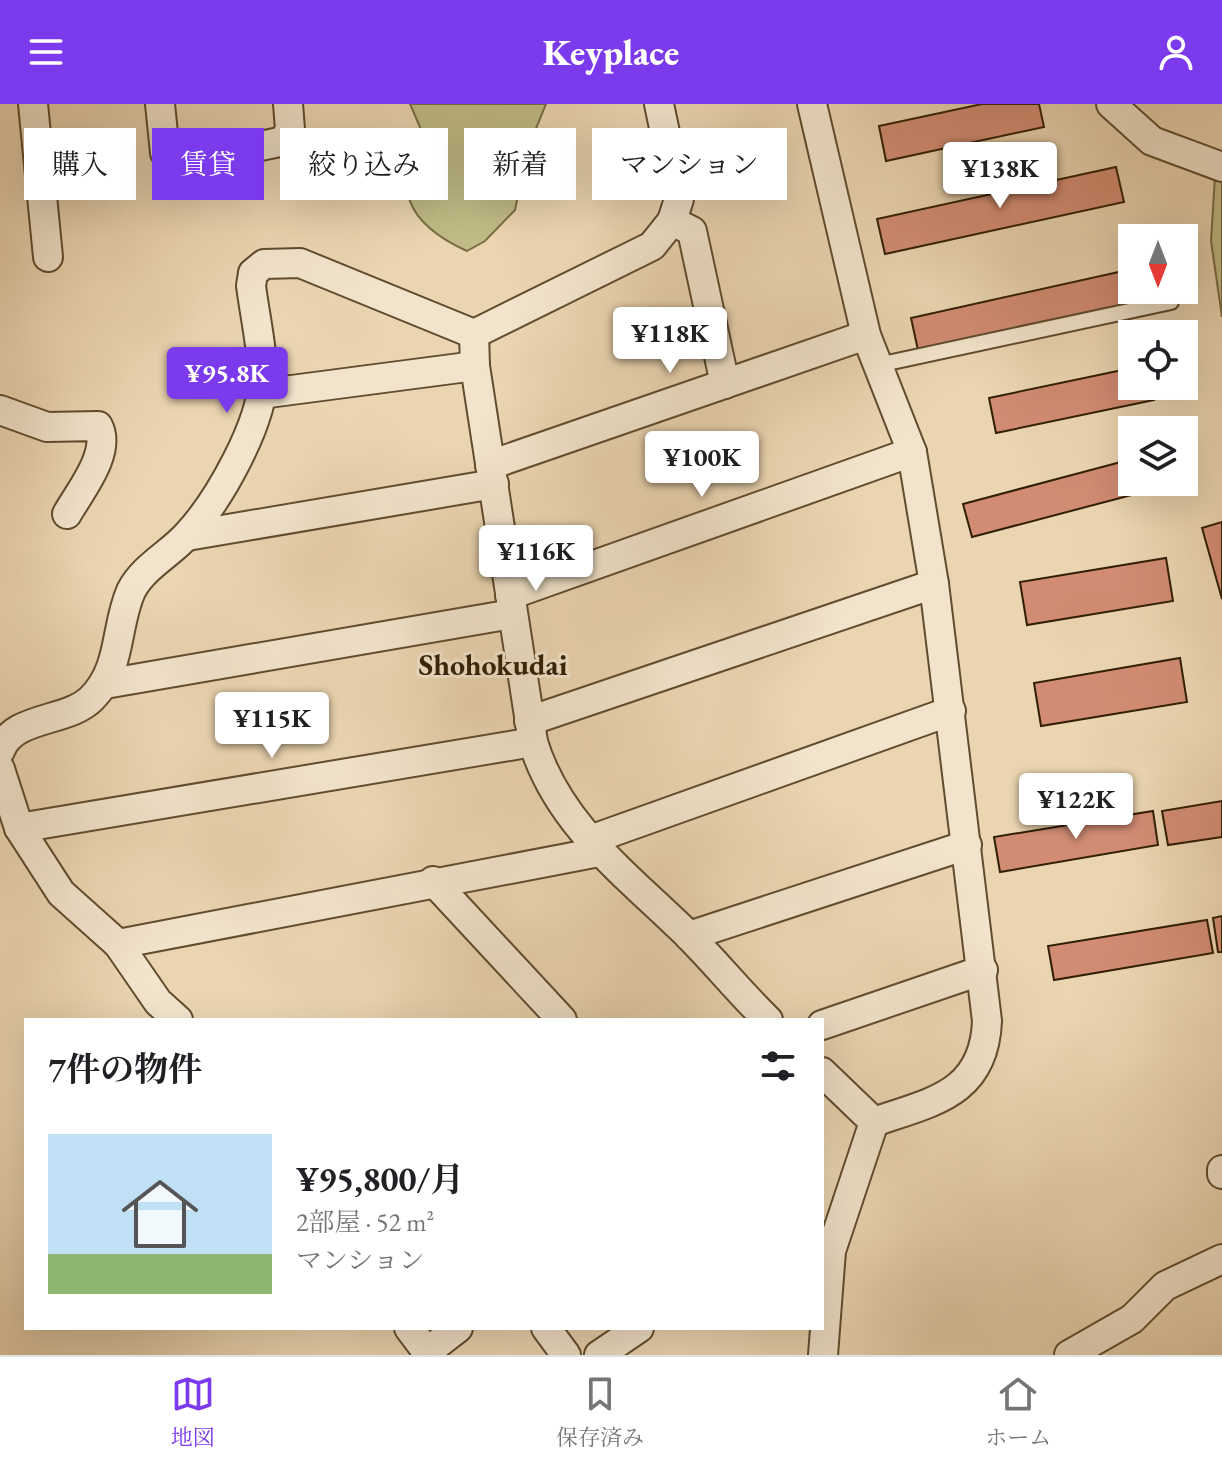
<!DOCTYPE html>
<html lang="ja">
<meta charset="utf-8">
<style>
:root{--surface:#fff;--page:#f6f6f6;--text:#202124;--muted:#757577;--line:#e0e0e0;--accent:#7c3aed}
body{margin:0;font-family:"EB Garamond","Noto Serif JP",serif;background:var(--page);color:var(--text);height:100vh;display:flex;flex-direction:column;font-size:30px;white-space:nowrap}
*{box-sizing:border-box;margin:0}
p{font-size:26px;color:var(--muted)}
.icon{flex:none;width:44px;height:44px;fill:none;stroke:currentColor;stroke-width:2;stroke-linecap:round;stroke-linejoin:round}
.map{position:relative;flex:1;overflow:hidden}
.details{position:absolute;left:24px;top:914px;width:800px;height:312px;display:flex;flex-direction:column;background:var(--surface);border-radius:0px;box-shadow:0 8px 32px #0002}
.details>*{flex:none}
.guide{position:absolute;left:24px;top:24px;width:800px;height:72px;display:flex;gap:16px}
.needle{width:52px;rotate:180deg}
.fabs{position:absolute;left:1118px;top:120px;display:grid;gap:16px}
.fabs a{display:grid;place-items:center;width:80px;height:80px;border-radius:0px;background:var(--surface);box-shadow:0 8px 32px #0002;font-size:40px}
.price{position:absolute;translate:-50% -68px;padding:0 18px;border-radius:8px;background:#fff;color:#222;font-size:26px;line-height:52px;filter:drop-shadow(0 2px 4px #0008)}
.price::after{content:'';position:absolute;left:50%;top:48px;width:24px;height:18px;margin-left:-12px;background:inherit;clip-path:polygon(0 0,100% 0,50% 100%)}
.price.current{background:var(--accent);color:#fff}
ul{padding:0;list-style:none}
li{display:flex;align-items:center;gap:24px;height:200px;padding:0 24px}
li+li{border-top:2px solid var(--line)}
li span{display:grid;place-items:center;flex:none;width:224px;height:160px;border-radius:0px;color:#555}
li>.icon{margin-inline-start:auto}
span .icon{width:96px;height:96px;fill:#fffc;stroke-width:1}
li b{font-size:34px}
h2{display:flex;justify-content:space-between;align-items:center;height:96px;padding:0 24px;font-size:34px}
.chip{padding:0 28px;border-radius:0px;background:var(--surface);box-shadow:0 8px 32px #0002;font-size:28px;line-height:72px}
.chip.current{background:var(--accent);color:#fff}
header{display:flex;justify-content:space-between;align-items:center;height:104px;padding:0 24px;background:var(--accent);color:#fff;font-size:36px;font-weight:800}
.tab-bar{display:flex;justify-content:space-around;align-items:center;height:112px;border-top:2px solid var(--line);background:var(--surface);font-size:22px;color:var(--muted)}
.tab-bar a{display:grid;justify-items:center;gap:4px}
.tab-bar .current{color:var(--accent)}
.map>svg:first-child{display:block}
.green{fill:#c0bb86;stroke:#786d44;stroke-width:2}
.building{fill:#d28c73;stroke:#311f03;stroke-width:2}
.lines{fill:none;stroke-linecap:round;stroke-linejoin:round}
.lane-casing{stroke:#604c2e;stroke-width:18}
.street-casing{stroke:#604c2e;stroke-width:32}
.lane{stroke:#f2e4cc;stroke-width:14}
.street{stroke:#f2e4cc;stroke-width:28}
.labels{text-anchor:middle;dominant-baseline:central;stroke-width:6;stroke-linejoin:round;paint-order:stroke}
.quarter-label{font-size:30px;font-weight:bold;fill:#311f03;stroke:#f2e4cc}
</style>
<header><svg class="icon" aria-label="menu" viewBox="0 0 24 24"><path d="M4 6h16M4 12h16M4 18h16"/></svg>Keyplace<svg class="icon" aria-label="person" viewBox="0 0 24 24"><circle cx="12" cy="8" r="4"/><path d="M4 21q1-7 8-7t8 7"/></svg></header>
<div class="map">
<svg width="1222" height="1251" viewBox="0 0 1222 1251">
<rect width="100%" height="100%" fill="#ebd5b1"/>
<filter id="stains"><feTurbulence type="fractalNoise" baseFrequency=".0025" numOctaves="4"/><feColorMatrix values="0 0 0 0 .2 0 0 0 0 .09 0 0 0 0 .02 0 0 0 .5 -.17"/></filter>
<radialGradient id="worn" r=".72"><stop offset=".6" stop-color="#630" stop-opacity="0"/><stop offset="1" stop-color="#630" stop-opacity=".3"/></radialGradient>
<g class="green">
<path d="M410 0H546L528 44 515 106 485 137 467 147C405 119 393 84 420 23Z"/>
<polygon points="1215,72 1222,73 1222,213 1211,137"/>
</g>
<g class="building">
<polygon points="982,0 1039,0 1044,23 886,57 879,22"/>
<polygon points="1116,63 1124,98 885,150 877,115"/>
<polygon points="1132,165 1132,186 1148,186 1150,195 918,246 911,214"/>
<polygon points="1132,264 1132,282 1151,282 1154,296 996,329 989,294"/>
<polygon points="1132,355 1132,378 1181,378 972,433 963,400"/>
<polygon points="1222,418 1222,495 1202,424"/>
<polygon points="1166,454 1173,497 1027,521 1020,478"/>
<polygon points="1180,554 1187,598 1041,622 1034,579"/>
<polygon points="1222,697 1222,733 1168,741 1162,707"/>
<polygon points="1153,707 1158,741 1000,768 994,733"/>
<polygon points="1222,812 1222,848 1218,848 1213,814"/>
<polygon points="1207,816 1213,849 1054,876 1048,842"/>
</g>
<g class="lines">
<defs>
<polyline id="lane" points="878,261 1171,198"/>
<g id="street">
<polyline points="33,0 48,153"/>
<polyline points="160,0 165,49 174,58 182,59 284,37 290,25 288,0"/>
<path d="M812 0 866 231 912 348 934 480 987 917C984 991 931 998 874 1018"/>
<polyline points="1111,0 1152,37 1222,63"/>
<polyline points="672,117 692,127 725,280"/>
<path d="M474 230 475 262 533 638C558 721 629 773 688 831 716 859 740 889 768 916"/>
<polyline points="261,290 475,262"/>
<path d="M0 306 47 323 98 322C112 348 80 387 67 410"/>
<polyline points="490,361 866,231"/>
<polyline points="187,432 494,380"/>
<polyline points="510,491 912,348"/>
<polyline points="105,580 512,510"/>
<polyline points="529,617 934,480"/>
<path d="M0 647C13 611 68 619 92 594 122 564 115 523 131 487 143 463 170 450 187 431 218 398 263 319 263 273 262 243 255 212 251 182L253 169 264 160 300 159 474 230 652 142 672 117 679 95 659 0"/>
<polyline points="0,665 19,724 61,789 118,840 158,898 178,916"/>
<polyline points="19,724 533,638"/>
<polyline points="590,736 951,607"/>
<polyline points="433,777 562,916"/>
<polyline points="689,832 967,741"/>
<polyline points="118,840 599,748"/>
<polyline points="822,921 983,866"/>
<polyline points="822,968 874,1018"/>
<polyline points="1222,1066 1222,1070"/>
<polyline points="409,1224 427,1248 458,1224"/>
<polyline points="546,1224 566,1251"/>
<polyline points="599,1251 639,1224"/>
<polyline points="823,1251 831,1147 874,1018"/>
<polyline points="1069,1251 1132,1215 1165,1182 1222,1155"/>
</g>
</defs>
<use href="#lane" class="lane-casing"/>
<use href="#street" class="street-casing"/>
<use href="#lane" class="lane"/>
<use href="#street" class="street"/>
</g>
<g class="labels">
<g class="quarter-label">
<text x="493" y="560">Shohokudai</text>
</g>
</g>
<rect width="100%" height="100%" filter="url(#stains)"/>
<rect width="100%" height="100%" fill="url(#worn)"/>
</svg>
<div class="fabs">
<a><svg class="needle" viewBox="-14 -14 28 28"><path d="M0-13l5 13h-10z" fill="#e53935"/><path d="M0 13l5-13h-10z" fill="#757577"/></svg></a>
<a><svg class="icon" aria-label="locate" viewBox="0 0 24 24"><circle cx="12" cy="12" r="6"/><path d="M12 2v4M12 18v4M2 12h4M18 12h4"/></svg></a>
<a><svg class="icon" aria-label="layers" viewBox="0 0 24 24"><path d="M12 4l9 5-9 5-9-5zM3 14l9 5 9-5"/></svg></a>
</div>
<b class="price" style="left:1000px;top:106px">¥138K</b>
<b class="price" style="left:670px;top:271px">¥118K</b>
<b class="price current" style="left:227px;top:311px">¥95.8K</b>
<b class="price" style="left:702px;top:395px">¥100K</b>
<b class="price" style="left:536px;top:489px">¥116K</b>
<b class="price" style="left:272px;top:656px">¥115K</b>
<b class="price" style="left:1076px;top:737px">¥122K</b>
<div class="guide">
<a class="chip">購入</a>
<a class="chip current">賃貸</a>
<a class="chip">絞り込み</a>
<a class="chip">新着</a>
<a class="chip">マンション</a>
</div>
<section class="details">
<h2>7件の物件<svg class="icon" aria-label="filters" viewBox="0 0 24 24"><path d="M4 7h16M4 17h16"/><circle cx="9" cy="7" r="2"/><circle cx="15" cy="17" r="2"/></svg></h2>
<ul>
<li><span style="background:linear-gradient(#bfe0f5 75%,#8fb573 0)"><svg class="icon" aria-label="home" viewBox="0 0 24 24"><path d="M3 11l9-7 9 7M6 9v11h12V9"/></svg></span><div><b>¥95,800/月</b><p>2部屋 · 52 m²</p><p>マンション</p></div></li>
</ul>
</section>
</div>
<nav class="tab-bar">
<a class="current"><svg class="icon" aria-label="map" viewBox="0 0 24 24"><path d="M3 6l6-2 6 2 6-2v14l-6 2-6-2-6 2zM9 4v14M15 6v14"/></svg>地図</a>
<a><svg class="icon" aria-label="saved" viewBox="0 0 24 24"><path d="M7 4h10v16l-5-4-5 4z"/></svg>保存済み</a>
<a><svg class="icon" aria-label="home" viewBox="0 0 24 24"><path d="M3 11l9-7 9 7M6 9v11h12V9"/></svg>ホーム</a>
</nav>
